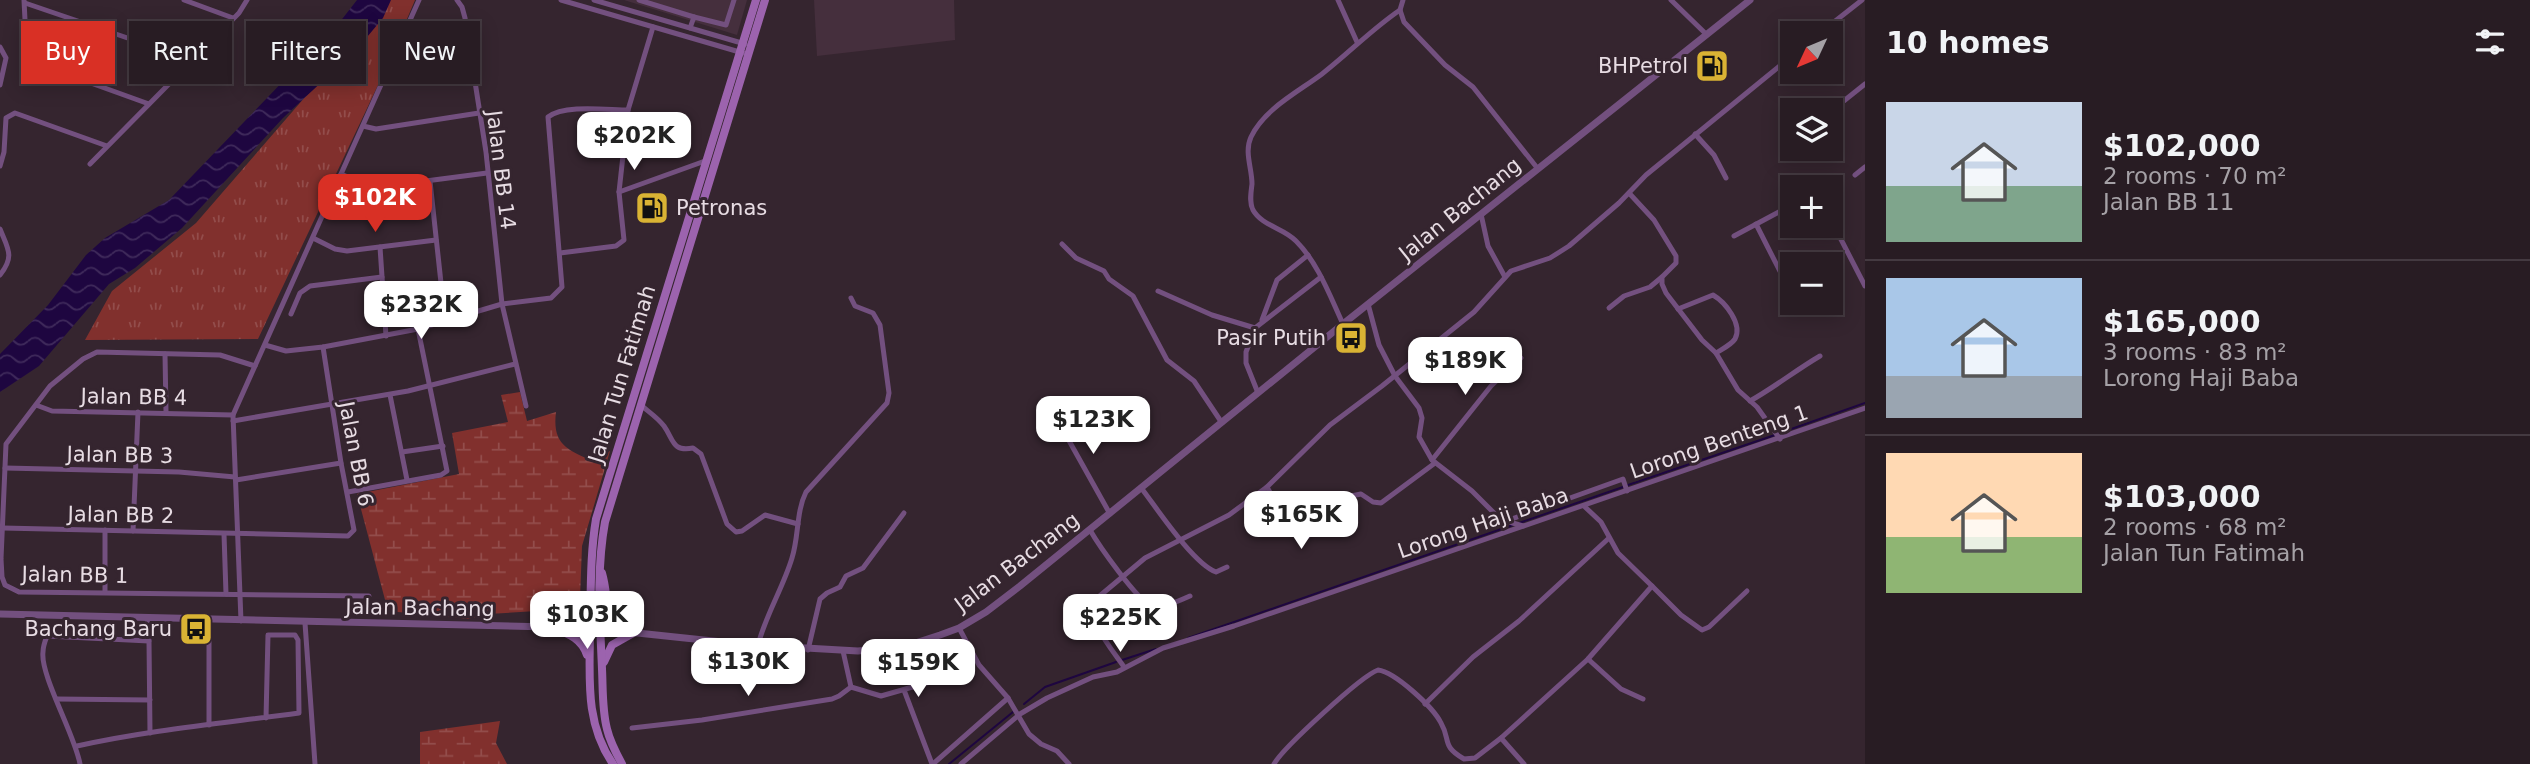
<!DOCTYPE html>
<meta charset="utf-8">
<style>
:root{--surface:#281c23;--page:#30252b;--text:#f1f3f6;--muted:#a5a1a6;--line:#443a41;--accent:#d93025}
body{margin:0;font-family:"DejaVu Sans",sans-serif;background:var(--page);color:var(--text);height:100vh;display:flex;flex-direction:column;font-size:26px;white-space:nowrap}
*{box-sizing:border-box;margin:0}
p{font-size:23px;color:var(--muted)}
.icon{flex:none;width:38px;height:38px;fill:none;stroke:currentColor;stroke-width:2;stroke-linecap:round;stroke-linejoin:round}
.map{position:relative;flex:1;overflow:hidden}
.panel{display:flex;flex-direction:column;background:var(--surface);width:665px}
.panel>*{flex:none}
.hud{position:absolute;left:21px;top:21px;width:665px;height:63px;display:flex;gap:14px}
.needle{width:46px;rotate:226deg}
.buttons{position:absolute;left:1780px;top:21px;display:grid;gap:14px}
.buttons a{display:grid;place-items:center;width:63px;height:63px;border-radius:0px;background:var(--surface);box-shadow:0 4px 18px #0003,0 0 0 2px var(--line);font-size:35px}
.price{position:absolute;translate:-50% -60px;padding:0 16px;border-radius:14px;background:#fff;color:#222;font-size:23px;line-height:46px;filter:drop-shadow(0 2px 4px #0008)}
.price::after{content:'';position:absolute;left:50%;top:42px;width:21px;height:16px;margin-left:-10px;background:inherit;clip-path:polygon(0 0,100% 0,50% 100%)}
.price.current{background:var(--accent);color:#fff}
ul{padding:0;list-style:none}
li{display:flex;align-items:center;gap:21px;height:175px;padding:0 21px}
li+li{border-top:2px solid var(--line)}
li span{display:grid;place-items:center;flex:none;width:196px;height:140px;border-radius:0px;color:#555}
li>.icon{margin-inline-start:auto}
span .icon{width:84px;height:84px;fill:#fffc;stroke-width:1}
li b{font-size:30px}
h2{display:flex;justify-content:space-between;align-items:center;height:84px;padding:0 21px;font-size:30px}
.tag{padding:0 24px;border-radius:0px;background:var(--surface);box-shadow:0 4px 18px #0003,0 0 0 2px var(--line);font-size:24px;line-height:63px}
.tag.current{background:var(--accent);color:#fff}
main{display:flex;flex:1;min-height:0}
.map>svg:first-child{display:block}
.built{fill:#452f3d}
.grass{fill:url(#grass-tufts)}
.wetland{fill:url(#wetland-marsh)}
.water{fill:url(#water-waves)}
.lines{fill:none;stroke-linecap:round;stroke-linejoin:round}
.stream{stroke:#1e0640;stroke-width:2}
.minor{stroke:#73507f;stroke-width:5}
.tertiary{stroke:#73507f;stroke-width:7}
.secondary{stroke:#9c63ae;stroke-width:8}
.labels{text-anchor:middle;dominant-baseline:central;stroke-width:6;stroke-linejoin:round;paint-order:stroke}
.poi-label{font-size:21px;fill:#e7dce3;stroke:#35252f;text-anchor:end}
.street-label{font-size:21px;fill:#e7dce3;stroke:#35252f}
</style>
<main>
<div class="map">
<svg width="1865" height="764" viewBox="0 0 1865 764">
<defs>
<pattern id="grass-tufts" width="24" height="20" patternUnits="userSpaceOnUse" patternTransform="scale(1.75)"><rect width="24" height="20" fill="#81302d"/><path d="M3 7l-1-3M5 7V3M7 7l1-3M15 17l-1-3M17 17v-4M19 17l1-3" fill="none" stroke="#934d4b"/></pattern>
<pattern id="wetland-marsh" width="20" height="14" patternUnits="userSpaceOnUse" patternTransform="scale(1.75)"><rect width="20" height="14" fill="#81302d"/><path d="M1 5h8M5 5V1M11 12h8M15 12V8" fill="none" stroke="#934d4b"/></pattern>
<pattern id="water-waves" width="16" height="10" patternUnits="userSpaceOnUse" patternTransform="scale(1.75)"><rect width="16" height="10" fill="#1e0640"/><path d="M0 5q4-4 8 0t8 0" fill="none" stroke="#3f2a5b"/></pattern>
</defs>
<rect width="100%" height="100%" fill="#35252f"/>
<g class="built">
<polygon points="624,0 747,0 737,35"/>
<polygon points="814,0 954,0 955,40 817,56"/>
</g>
<polygon class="grass" points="389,0 415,0 387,66 258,339 85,340 112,291 196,223"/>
<g class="wetland">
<path d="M520 392 527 421 556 412C552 444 567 450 593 461L610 451 582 546 580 599 569 609 488 614 468 619 388 611 357 494 459 474 452 433 508 422 501 395Z"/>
<polygon points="500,721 496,743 507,764 420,764 420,732"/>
</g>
<polygon class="water" points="357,0 391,0 383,18 357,49 283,118 182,228 135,268 109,284 39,366 0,392 0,354 48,305 86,255 105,238 169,200 339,23"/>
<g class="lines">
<g class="stream">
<polyline points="1780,433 1865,403"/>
<polyline points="1628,485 1775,435"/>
<polyline points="1519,523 1623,487"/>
<polyline points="1188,638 1513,525"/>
<polyline points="1122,660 1156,649"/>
<polyline points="1024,704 1045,687 1116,662"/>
<polyline points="949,764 1013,712"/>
</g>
<g class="minor">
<polyline points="24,0 27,60 149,104"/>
<polyline points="184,0 233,18"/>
<polyline points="457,0 462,7 465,18 486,152 502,304 526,406"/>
<polyline points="561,0 743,53"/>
<polyline points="594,0 745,44"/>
<polyline points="639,0 694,17"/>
<polyline points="1338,0 1357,42"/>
<polyline points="1403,0 1400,10 1404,22 1445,65 1473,87 1538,169"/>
<polyline points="1671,0 1707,35"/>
<polyline points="25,3 192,60"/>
<polyline points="690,28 694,17 726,25 734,0"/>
<polyline points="1820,33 1862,0"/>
<polyline points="0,47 6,58 0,85"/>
<polyline points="393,58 401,63 409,64 470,56"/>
<polyline points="1830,112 1865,84"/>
<polyline points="363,126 376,129 479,113"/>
<polyline points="1695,134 1714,155 1726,178"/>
<polyline points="90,164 239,13 247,0"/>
<polyline points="0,166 4,152 6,118 15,113 107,146"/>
<polyline points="341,174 372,188 487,173"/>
<polyline points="1855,175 1865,167"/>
<polyline points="430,181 445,320"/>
<polyline points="619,192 705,161"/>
<polyline points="1629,193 1654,220 1676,256 1676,263 1662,277 1662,284 1666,293 1702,340 1716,353 1738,390 1757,407 1780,439"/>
<polyline points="1481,214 1488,246 1505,277"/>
<polyline points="1830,218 1865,286"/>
<polyline points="1756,224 1792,295"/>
<path d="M0 229C8 249 15 256 0 275"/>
<polyline points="1734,236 1792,205"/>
<polyline points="313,238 335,249 347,251 436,240"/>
<polyline points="1062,244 1076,258 1104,271 1109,279 1133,296 1167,360 1194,381 1222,423"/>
<polyline points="380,247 386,336"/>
<polyline points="560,253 616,246 624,240 619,192 628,110 653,27"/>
<polyline points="1158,291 1212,315 1255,328"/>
<polyline points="1796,303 1801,311"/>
<polyline points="1368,304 1379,345 1395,376 1419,408 1422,418 1419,437 1432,460 1472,491 1496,515 1506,521 1523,526"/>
<polyline points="1609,308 1624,296 1650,287 1662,277"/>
<path d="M1678 309 1713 295C1725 302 1743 324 1735 339 1731 345 1722 349 1716 353"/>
<polyline points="291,314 300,293 310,286 382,277"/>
<polyline points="1262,320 1277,280 1308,255"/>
<path d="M1343 324C1330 296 1318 263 1296 241 1284 228 1262 226 1253 210 1249 202 1251 193 1252 184 1252 168 1244 152 1251 137 1264 109 1298 92 1322 74 1349 53 1372 29 1400 10"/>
<path d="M265 345 286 351 323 347 418 329 502 304 551 298 562 287 548 117C564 104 608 110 628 110"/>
<polyline points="165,354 166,412"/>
<polyline points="255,366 220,355 97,352 83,359 50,386 6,444 1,559 2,577 5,585 19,592 369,596"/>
<polyline points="1258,393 1246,363 1246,352 1255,328 1321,277"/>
<polyline points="390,395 407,480"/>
<path d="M1750 401C1775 387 1796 370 1820 356"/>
<polyline points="36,405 52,411 233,415"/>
<path d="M642 406C649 412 658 418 664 426 674 440 672 452 693 448L701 454 727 524 736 532 742 531 765 515 798 524"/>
<polyline points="1053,412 1110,514"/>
<polyline points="233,421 408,391 515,364"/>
<polyline points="402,452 443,446"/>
<polyline points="1432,460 1491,386 1521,358"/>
<polyline points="5,468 179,472 235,477"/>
<polyline points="236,480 341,463"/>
<polyline points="1267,487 1290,529 1301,538 1307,537 1351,496 1361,494 1373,502 1381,503 1435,463"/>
<path d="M1142 489C1158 510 1193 563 1216 572L1227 567"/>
<polyline points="348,492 441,475 447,471 418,329"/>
<polyline points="1506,521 1623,479 1627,491"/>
<polyline points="3,528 348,536 354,530 341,463 323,347"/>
<path d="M1090 530C1098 544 1138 602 1152 606 1162 609 1181 600 1190 596"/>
<polyline points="133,531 138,412"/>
<polyline points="224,534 226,594"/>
<polyline points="1652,586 1681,615 1702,630 1709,627 1747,591"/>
<polyline points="105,592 105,530"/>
<polyline points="147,617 149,641 150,733"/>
<polyline points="241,621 233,415 419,0"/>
<polyline points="305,623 315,764"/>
<polyline points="959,628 979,665 1008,698 1029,734 1041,744 1057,751 1069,764"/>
<polyline points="209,632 209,725"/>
<path d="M758 645C766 614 783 588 792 558 799 536 796 512 806 492L887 403 889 393 880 325 873 313 855 306 851 298"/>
<polyline points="808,650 820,599 827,593 840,587 846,576 863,568 904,513"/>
<polyline points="1588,659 1621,689 1643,699"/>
<path d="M1124 667C1112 649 1086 621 1096 599L1145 558 1229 515 1267 487 1330 425 1382 386 1474 312 1511 271 1550 258 1569 246 1619 203 1646 175 1792 56"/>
<polyline points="851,687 881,696 930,682 947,672 969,650"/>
<polyline points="904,690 932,764"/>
<polyline points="57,699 150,700"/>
<polyline points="1425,704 1473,657 1519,621 1609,538"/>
<polyline points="632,728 702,720 832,699 839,696 851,687 843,651"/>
<polyline points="1501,738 1524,764"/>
<path d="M77 746C149 730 225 723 299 713L298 640 295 635H268L266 718"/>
<path d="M80 764C75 735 40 675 43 652 43 647 45 641 47 636L149 641"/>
<polyline points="933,764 1008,698"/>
<polyline points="961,764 1020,714 1047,698 1093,677 1117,672 1163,648 1234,626 1865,408"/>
<path d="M1274 764C1283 748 1361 676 1378 670 1395 672 1433 707 1441 723 1451 740 1441 746 1464 759L1475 758 1501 738 1588 659 1652 586 1618 553 1601 522 1584 506"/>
</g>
<polyline class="tertiary" points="0,614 590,628 751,645 858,651 906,646 940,635 959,628 986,612 1020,586 1343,324 1750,0"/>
<g class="secondary">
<path d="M602 573C611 605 599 615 635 632"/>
<path d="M554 628C569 634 582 639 587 655"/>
<path d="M554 628C571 621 582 614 588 596"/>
<polyline points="604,662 612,645 635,632"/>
<path d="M613 764C584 722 590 676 590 627 591 591 590 555 596 519L756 0"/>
<path d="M622 764C616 753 610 742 607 729 602 710 603 689 602 669 600 620 596 571 605 522L765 0"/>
</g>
</g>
<defs>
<symbol id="fuel-square" viewBox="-11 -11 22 22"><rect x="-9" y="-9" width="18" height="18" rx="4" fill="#d9b334" stroke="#35252f"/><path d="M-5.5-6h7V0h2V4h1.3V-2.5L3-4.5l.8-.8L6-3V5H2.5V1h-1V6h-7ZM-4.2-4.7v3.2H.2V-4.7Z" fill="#111"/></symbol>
<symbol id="bus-square" viewBox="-11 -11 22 22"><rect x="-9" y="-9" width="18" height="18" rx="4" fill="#d9b334" stroke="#35252f"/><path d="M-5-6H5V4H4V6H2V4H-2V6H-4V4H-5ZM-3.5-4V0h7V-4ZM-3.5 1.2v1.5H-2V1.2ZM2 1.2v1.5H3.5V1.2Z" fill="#111"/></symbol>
</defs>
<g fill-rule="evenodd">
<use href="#fuel-square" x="1693" y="47" width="38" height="38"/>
<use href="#fuel-square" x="633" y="189" width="38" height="38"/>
<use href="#bus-square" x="1332" y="319" width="38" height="38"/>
<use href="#bus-square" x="177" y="610" width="38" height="38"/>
</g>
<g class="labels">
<g class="poi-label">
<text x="1688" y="66">BHPetrol</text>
<text x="676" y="208" text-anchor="start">Petronas</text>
<text x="1326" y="338">Pasir Putih</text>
<text x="172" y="629">Bachang Baru</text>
</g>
<g class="street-label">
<text transform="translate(501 170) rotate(83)">Jalan BB 14</text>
<text transform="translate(1460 209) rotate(-39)">Jalan Bachang</text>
<text transform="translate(622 374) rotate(-73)">Jalan Tun Fatimah</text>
<text transform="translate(134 397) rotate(1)">Jalan BB 4</text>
<text transform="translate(1719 442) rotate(-19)">Lorong Benteng 1</text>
<text transform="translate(356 454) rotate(79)">Jalan BB 6</text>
<text transform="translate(120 455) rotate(1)">Jalan BB 3</text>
<text transform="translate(121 515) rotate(1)">Jalan BB 2</text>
<text transform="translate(1483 523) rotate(-19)">Lorong Haji Baba</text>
<text transform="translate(1017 562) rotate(-37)">Jalan Bachang</text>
<text transform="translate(75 575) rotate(1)">Jalan BB 1</text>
<text transform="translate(420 608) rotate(1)">Jalan Bachang</text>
</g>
</g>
</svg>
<div class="buttons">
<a><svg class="needle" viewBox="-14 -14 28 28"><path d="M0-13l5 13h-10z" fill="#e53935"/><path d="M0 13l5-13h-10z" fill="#a5a1a6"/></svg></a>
<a><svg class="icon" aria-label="layers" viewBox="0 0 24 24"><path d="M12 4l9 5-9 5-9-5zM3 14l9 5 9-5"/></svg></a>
<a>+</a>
<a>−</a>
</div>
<b class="price" style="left:634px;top:172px">$202K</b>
<b class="price current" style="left:375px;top:234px">$102K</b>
<b class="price" style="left:421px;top:341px">$232K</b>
<b class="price" style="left:1465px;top:397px">$189K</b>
<b class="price" style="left:1093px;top:456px">$123K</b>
<b class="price" style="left:1301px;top:551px">$165K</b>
<b class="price" style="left:587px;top:651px">$103K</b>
<b class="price" style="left:1120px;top:654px">$225K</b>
<b class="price" style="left:748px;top:698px">$130K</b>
<b class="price" style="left:918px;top:699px">$159K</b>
<div class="hud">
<a class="tag current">Buy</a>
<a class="tag">Rent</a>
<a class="tag">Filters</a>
<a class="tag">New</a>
</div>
</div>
<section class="panel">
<h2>10 homes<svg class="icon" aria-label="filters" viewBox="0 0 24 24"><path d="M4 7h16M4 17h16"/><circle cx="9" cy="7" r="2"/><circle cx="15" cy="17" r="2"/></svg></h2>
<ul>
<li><span style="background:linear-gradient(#c9d6e8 60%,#7fa58c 0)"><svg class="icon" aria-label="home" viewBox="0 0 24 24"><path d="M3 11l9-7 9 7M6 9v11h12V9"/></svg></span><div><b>$102,000</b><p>2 rooms · 70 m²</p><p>Jalan BB 11</p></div></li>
<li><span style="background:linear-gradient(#a9c7e8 70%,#9aa5b1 0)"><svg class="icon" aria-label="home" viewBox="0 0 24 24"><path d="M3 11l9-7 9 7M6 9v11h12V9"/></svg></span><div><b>$165,000</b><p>3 rooms · 83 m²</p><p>Lorong Haji Baba</p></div></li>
<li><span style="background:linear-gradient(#ffd9b3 60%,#8fb573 0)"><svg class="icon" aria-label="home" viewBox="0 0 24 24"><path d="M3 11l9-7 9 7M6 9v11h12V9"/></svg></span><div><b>$103,000</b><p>2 rooms · 68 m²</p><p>Jalan Tun Fatimah</p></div></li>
</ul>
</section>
</main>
